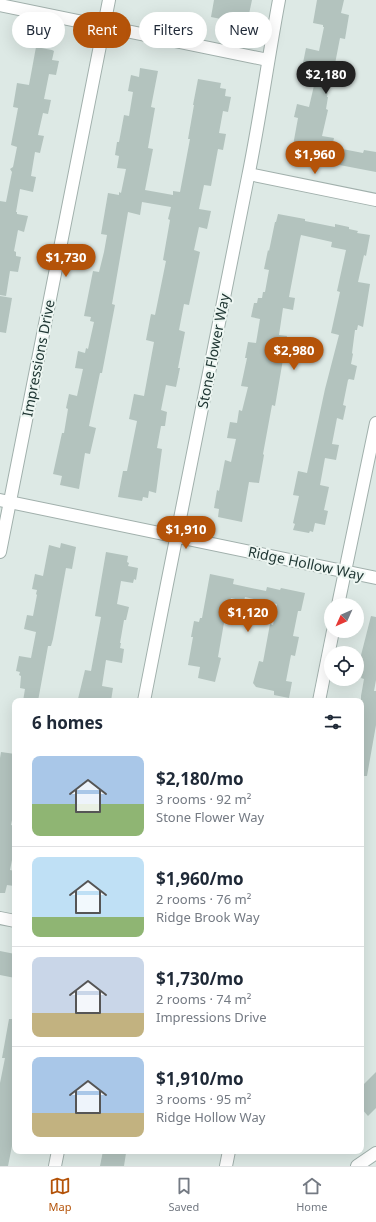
<!DOCTYPE html>
<meta charset="utf-8">
<style>
:root{--surface:#fff;--page:#f6f6f7;--text:#1f2937;--muted:#747a83;--line:#e0e1e3;--accent:#b45309}
body{margin:0;font-family:"Noto Sans",sans-serif;background:var(--page);color:var(--text);height:100vh;display:flex;flex-direction:column;font-size:15px;white-space:nowrap}
*{box-sizing:border-box;margin:0}
p{font-size:13px;color:var(--muted)}
.icon{flex:none;width:22px;height:22px;fill:none;stroke:currentColor;stroke-width:2;stroke-linecap:round;stroke-linejoin:round}
.map{position:relative;flex:1;overflow:hidden}
.sheet{position:absolute;left:12px;top:698px;width:352px;height:456px;display:flex;flex-direction:column;background:var(--surface);border-radius:8px;box-shadow:0 4px 16px #0002}
.sheet>*{flex:none}
.top-card{position:absolute;left:12px;top:12px;width:352px;height:36px;display:flex;gap:8px}
.needle{width:26px;rotate:225deg}
.tools{position:absolute;left:324px;top:598px;display:grid;gap:8px}
.tools a{display:grid;place-items:center;width:40px;height:40px;border-radius:50%;background:var(--surface);box-shadow:0 4px 16px #0002;font-size:20px}
.price{position:absolute;translate:-50% -34px;padding:0 9px;border-radius:14px;background:var(--accent);color:#fff;font-size:13px;line-height:26px;filter:drop-shadow(0 1px 2px #0008)}
.price::after{content:'';position:absolute;left:50%;top:24px;width:12px;height:9px;margin-left:-6px;background:inherit;clip-path:polygon(0 0,100% 0,50% 100%)}
.price.selected{background:#222;color:#fff}
ul{padding:0;list-style:none}
li{display:flex;align-items:center;gap:12px;height:100px;padding:0 20px}
li+li{border-top:1px solid var(--line)}
li span{display:grid;place-items:center;flex:none;width:112px;height:80px;border-radius:8px;color:#555}
li>.icon{margin-inline-start:auto}
span .icon{width:48px;height:48px;fill:#fffc;stroke-width:1}
li b{font-size:17px}
h2{display:flex;justify-content:space-between;align-items:center;height:48px;padding:0 20px;font-size:17px}
.tag{padding:0 14px;border-radius:18px;background:var(--surface);box-shadow:0 4px 16px #0002;font-size:14px;line-height:36px}
.tag.selected{background:var(--accent);color:#fff}
.menu{display:flex;justify-content:space-around;align-items:center;height:56px;border-top:1px solid var(--line);background:var(--surface);font-size:11px;color:var(--muted)}
.menu a{display:grid;justify-items:center;gap:2px}
.menu .selected{color:var(--accent)}
.map>svg:first-child{display:block}
.building{fill:#b3c3be}
.lines{fill:none;stroke-linecap:round;stroke-linejoin:round}
.street-casing{stroke:#a1b0ac;stroke-width:14}
.street{stroke:#fff;stroke-width:12}
.labels{text-anchor:middle;dominant-baseline:central;stroke-width:4;stroke-linejoin:round;paint-order:stroke}
.street-label{font-size:14px;fill:#203734;stroke:#edf6f2}
</style>
<div class="map">
<svg width="376" height="1166" viewBox="0 0 376 1166">
<rect width="100%" height="100%" fill="#dde9e5"/>
<g class="building">
<polygon points="214,0 252,0 249,14 243,12 241,23 211,17"/>
<polygon points="317,0 344,0 341,13 349,15 345,39 340,38 334,69 332,69 327,97 328,97 326,109 328,110 322,136 334,138 332,147 363,153 364,150 376,152 376,172 329,163 328,164 313,161 314,157 292,151 298,118 294,117 297,104 309,107 316,77 312,76 314,65 303,63 306,48 319,51 324,27 323,27 323,25 313,23"/>
<polygon points="36,47 52,50 54,51 52,60 59,61 56,75 49,74 44,99 51,100 48,114 43,113 38,135 44,136 40,153 35,152 31,176 36,177 33,192 20,189 16,212 17,212 17,214 28,216 24,232 18,230 14,251 16,252 16,256 21,257 18,272 10,271 6,296 0,295 0,201 6,202 12,172 10,169 13,167 17,147 11,145 18,108 13,107 17,83 29,85"/>
<polygon points="140,68 158,71 151,107 155,108 148,148 153,149 145,190 173,195 173,191 180,192 190,139 188,139 194,105 193,105 198,79 221,83 220,88 226,89 225,96 231,97 228,112 223,111 219,133 226,134 223,150 218,149 211,186 204,185 199,209 211,211 207,229 199,227 194,250 200,252 189,305 184,304 179,330 185,332 178,368 180,368 176,387 166,385 161,410 167,412 165,426 161,426 157,448 162,449 156,493 149,491 148,498 143,497 142,501 118,497 123,471 127,471 137,421 129,419 134,394 144,396 154,342 146,340 151,314 155,315 166,261 163,260 170,220 168,219 171,207 142,202 140,215 128,212 112,304 115,305 102,373 100,373 89,426 96,428 90,454 85,453 79,489 60,485 62,476 53,474 62,433 64,433 68,409 66,408 69,394 77,396 83,369 75,368 78,351 85,353 86,348 88,349 94,322 90,321 91,317 84,316 93,271 99,272 104,252 107,235 101,234 108,193 119,195 119,192 121,193 126,169 117,168 119,156 115,155 117,142 119,142 124,115 129,116 133,92 128,91 131,75 139,77"/>
<polygon points="278,214 305,219 305,221 335,227 335,224 349,227 349,229 358,231 357,233 370,235 366,256 364,255 358,282 370,284 363,327 358,325 357,330 355,330 352,353 353,354 351,364 357,366 354,380 349,379 348,380 343,405 346,406 343,420 337,418 332,444 339,445 336,460 325,458 320,485 329,487 324,510 328,511 325,525 315,523 313,532 310,531 309,533 293,530 295,524 293,523 299,496 293,495 298,471 307,473 325,389 339,335 331,333 340,292 337,291 346,250 331,247 332,242 301,235 300,239 289,297 295,298 293,310 283,308 279,335 287,336 275,406 272,405 263,454 264,455 259,483 249,482 242,522 218,517 219,509 214,508 217,490 219,491 225,460 231,462 236,439 227,438 230,422 237,423 239,410 242,411 248,387 241,386 247,358 245,358 248,342 256,343 260,319 251,317 254,303 257,303 258,298 262,298 263,292 265,292 269,270 264,269 268,250 269,251 275,222 276,222"/>
<polygon points="0,296 12,298 6,333 0,332"/>
<polygon points="61,543 76,547 72,569 66,568 53,639 51,646 48,646 38,701 23,701 25,689 20,688 21,676 19,675 20,672 16,671 19,656 31,658 36,632 24,629 27,615 33,616 37,595 36,594 37,590 32,589 35,574 43,576 49,545 60,548"/>
<polygon points="106,552 128,556 127,562 129,563 128,566 138,568 136,580 134,579 133,583 121,581 117,604 129,607 126,620 124,620 120,643 121,643 120,648 124,649 122,663 106,660 102,686 113,688 111,701 88,701 78,699 85,670 91,671 101,617 95,616"/>
<polygon points="210,574 234,579 233,584 266,591 267,587 280,590 281,588 305,593 301,611 298,611 293,636 299,637 295,656 291,655 286,681 292,682 289,698 274,695 274,691 256,687 253,683 259,661 263,662 270,624 273,625 277,604 245,597 244,601 231,598 230,601 228,600 218,657 221,658 215,682 198,678 200,667 188,665 193,637 191,637 194,621 199,622 200,618 202,618"/>
<polygon points="371,616 376,617 376,680 374,691 376,691 376,725 367,776 361,776 361,696 364,679 361,678 364,664 359,663"/>
<polygon points="1,752 15,754 15,806 11,825 15,826 15,845 10,870 15,871 15,880 14,886 7,885 5,893 0,893 0,758"/>
<polygon points="0,951 15,954 15,978 0,975"/>
<polygon points="9,1019 15,1019 15,1109 12,1123 15,1124 15,1142 13,1141 8,1166 0,1166 0,1083 5,1058 2,1058"/>
<polygon points="376,1072 376,1108 368,1116 361,1108 361,1087"/>
<polygon points="103,1151 114,1151 126,1153 124,1166 100,1166"/>
</g>
<g class="lines">
<defs>
<g id="street">
<polyline points="0,5 268,60"/>
<polyline points="249,174 376,200"/>
<polyline points="0,500 376,578"/>
<polyline points="0,552 109,0"/>
<polyline points="338,605 376,423"/>
<path d="M144 701C178 526 214 351 248 177 260 118 268 59 279 0"/>
<polyline points="319,701 333,631"/>
<polyline points="0,918 15,921"/>
<polyline points="55,1166 58,1151"/>
<polyline points="226,1166 229,1151"/>
<polyline points="357,1166 376,1153"/>
</g>
</defs>
<use href="#street" class="street-casing"/>
<use href="#street" class="street"/>
</g>
<g class="labels">
<g class="street-label">
<text transform="translate(213 351) rotate(-79)">Stone Flower Way</text>
<text transform="translate(38 358) rotate(-79)">Impressions Drive</text>
<text transform="translate(306 563) rotate(12)">Ridge Hollow Way</text>
</g>
</g>
</svg>
<div class="tools">
<a><svg class="needle" viewBox="-14 -14 28 28"><path d="M0-13l5 13h-10z" fill="#e53935"/><path d="M0 13l5-13h-10z" fill="#747a83"/></svg></a>
<a><svg class="icon" aria-label="locate" viewBox="0 0 24 24"><circle cx="12" cy="12" r="6"/><path d="M12 2v4M12 18v4M2 12h4M18 12h4"/></svg></a>
</div>
<b class="price selected" style="left:326px;top:95px">$2,180</b>
<b class="price" style="left:315px;top:175px">$1,960</b>
<b class="price" style="left:66px;top:278px">$1,730</b>
<b class="price" style="left:294px;top:371px">$2,980</b>
<b class="price" style="left:186px;top:550px">$1,910</b>
<b class="price" style="left:248px;top:633px">$1,120</b>
<div class="top-card">
<a class="tag">Buy</a>
<a class="tag selected">Rent</a>
<a class="tag">Filters</a>
<a class="tag">New</a>
</div>
<section class="sheet">
<h2>6 homes<svg class="icon" aria-label="filters" viewBox="0 0 24 24"><path d="M4 7h16M4 17h16"/><circle cx="9" cy="7" r="2"/><circle cx="15" cy="17" r="2"/></svg></h2>
<ul>
<li><span style="background:linear-gradient(#a9c7e8 60%,#8fb573 0)"><svg class="icon" aria-label="home" viewBox="0 0 24 24"><path d="M3 11l9-7 9 7M6 9v11h12V9"/></svg></span><div><b>$2,180/mo</b><p>3 rooms · 92 m²</p><p>Stone Flower Way</p></div></li>
<li><span style="background:linear-gradient(#bfe0f5 75%,#8fb573 0)"><svg class="icon" aria-label="home" viewBox="0 0 24 24"><path d="M3 11l9-7 9 7M6 9v11h12V9"/></svg></span><div><b>$1,960/mo</b><p>2 rooms · 76 m²</p><p>Ridge Brook Way</p></div></li>
<li><span style="background:linear-gradient(#c9d6e8 70%,#c2b280 0)"><svg class="icon" aria-label="home" viewBox="0 0 24 24"><path d="M3 11l9-7 9 7M6 9v11h12V9"/></svg></span><div><b>$1,730/mo</b><p>2 rooms · 74 m²</p><p>Impressions Drive</p></div></li>
<li><span style="background:linear-gradient(#a9c7e8 70%,#c2b280 0)"><svg class="icon" aria-label="home" viewBox="0 0 24 24"><path d="M3 11l9-7 9 7M6 9v11h12V9"/></svg></span><div><b>$1,910/mo</b><p>3 rooms · 95 m²</p><p>Ridge Hollow Way</p></div></li>
</ul>
</section>
</div>
<nav class="menu">
<a class="selected"><svg class="icon" aria-label="map" viewBox="0 0 24 24"><path d="M3 6l6-2 6 2 6-2v14l-6 2-6-2-6 2zM9 4v14M15 6v14"/></svg>Map</a>
<a><svg class="icon" aria-label="saved" viewBox="0 0 24 24"><path d="M7 4h10v16l-5-4-5 4z"/></svg>Saved</a>
<a><svg class="icon" aria-label="home" viewBox="0 0 24 24"><path d="M3 11l9-7 9 7M6 9v11h12V9"/></svg>Home</a>
</nav>
